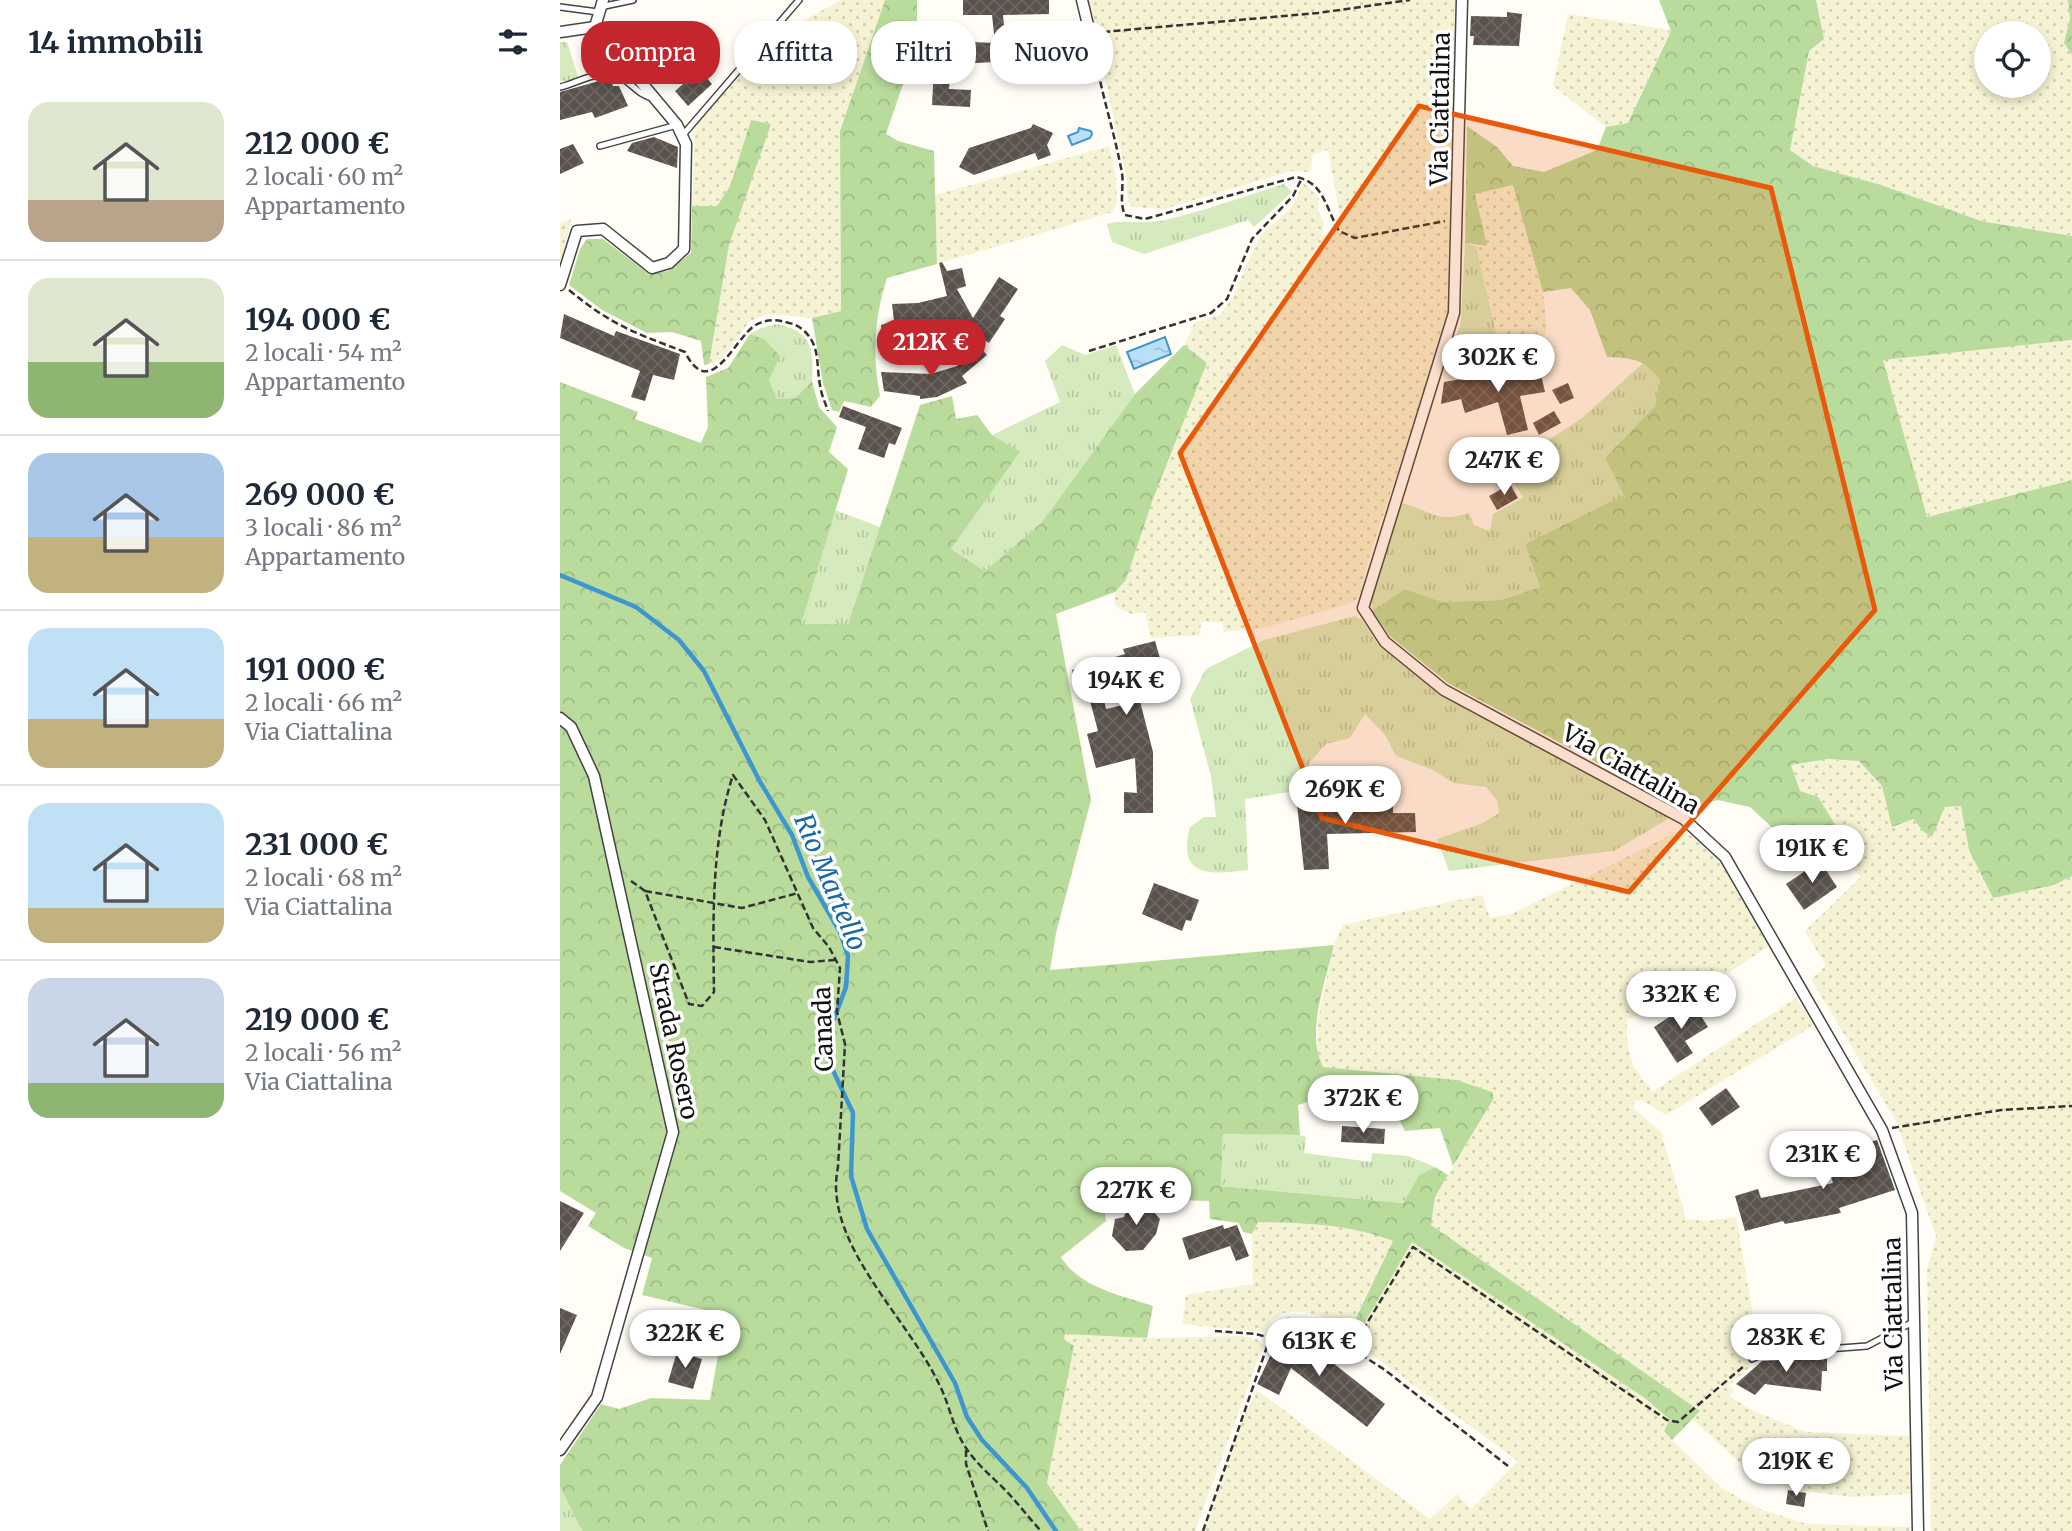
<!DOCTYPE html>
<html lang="it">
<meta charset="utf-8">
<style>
:root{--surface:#fff;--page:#f2f2f3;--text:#1f2937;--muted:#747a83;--line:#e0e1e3;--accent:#c4262e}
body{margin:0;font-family:Merriweather,serif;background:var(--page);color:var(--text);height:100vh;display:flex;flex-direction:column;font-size:26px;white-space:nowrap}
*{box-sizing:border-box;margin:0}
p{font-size:23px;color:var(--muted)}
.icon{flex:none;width:38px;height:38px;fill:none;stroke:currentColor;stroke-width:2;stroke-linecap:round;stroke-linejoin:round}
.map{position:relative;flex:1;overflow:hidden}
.details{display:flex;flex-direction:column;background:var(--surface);width:560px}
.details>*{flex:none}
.hud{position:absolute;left:21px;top:21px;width:665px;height:63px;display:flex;gap:14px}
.fabs{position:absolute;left:1414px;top:21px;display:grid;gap:14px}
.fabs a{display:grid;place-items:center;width:77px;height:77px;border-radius:50%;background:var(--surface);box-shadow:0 4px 10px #0003;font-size:35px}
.price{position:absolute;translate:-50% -60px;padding:0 16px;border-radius:24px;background:#fff;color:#222;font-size:23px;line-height:46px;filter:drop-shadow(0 2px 4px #0008)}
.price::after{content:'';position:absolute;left:50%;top:42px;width:21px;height:16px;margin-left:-10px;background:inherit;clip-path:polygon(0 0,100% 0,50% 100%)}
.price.selected{background:var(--accent);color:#fff}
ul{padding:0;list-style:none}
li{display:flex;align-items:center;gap:21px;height:175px;padding:0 28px}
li+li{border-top:2px solid var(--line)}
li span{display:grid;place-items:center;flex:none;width:196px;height:140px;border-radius:21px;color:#555}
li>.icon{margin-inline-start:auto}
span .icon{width:84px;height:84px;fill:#fffc;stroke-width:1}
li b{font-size:30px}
h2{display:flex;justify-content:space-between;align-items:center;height:84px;padding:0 28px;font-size:30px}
.pill{padding:0 24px;border-radius:28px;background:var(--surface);box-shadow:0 4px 10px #0003;font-size:24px;line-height:63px}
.pill.selected{background:var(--accent);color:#fff}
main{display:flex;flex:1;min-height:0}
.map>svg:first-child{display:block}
.farmland{fill:url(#farmland-dots);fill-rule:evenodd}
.grass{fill:url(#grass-tufts)}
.forest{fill:url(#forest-crowns)}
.water{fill:url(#water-ripples);stroke:#3f96cf;stroke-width:2}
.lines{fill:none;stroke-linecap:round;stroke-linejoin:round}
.stream{stroke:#3f96cf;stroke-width:4.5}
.building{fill:url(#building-cross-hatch)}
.lane-casing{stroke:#444;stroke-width:8}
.street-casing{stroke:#444;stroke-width:13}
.path{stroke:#333;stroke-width:2.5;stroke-dasharray:7 3.5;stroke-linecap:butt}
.lane{stroke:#fff;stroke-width:5}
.street{stroke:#fff;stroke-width:10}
.marked{fill:#e8590c;fill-opacity:0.2;stroke:#e8590c;stroke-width:5;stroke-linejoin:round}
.labels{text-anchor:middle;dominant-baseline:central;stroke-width:7;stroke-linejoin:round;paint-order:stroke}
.street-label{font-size:24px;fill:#111;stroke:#fff}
.water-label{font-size:26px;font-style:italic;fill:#1768a6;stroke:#fff}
</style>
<main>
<section class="details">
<h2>14 immobili<svg class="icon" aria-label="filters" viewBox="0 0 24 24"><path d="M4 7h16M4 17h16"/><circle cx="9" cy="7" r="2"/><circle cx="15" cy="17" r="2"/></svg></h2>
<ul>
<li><span style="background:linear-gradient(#dfe7d0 70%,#b9a48a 0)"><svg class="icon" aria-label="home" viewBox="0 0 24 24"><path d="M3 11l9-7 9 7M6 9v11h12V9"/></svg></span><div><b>212 000 €</b><p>2 locali · 60 m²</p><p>Appartamento</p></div></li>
<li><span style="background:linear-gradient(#dfe7d0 60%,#8fb573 0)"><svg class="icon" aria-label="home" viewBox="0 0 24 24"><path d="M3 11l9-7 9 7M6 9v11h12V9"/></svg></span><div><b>194 000 €</b><p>2 locali · 54 m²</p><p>Appartamento</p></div></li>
<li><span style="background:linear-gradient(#a9c7e8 60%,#c2b280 0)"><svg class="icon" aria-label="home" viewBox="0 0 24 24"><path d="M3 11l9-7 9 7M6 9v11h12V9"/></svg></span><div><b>269 000 €</b><p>3 locali · 86 m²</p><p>Appartamento</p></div></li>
<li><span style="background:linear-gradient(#bfe0f5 65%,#c2b280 0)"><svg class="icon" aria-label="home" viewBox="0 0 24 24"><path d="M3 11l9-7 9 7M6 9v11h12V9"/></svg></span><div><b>191 000 €</b><p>2 locali · 66 m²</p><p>Via Ciattalina</p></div></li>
<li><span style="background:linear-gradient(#bfe0f5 75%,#c2b280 0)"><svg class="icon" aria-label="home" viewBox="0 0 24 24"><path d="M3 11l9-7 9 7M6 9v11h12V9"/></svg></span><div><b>231 000 €</b><p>2 locali · 68 m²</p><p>Via Ciattalina</p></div></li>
<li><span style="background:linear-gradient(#c9d6e8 75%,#8fb573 0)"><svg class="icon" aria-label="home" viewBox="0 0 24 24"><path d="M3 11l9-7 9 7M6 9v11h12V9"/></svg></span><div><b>219 000 €</b><p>2 locali · 56 m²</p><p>Via Ciattalina</p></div></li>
</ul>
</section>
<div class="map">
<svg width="1512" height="1531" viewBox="0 0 1512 1531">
<defs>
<pattern id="farmland-dots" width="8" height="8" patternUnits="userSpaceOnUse" patternTransform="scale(1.75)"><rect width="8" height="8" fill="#f6f3d4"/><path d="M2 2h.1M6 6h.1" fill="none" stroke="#d2cfb5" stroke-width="1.8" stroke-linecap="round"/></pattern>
<pattern id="grass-tufts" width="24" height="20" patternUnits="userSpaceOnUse" patternTransform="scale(1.75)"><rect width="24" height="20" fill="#d5ebbd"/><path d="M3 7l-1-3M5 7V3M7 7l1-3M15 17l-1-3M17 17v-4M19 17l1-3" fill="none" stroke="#b6c8a1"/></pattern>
<pattern id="forest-crowns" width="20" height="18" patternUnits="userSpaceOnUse" patternTransform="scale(1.75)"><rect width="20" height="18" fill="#b9dc9c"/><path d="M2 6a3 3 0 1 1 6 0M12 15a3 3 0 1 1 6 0" fill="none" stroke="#9ebc85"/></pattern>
<pattern id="water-ripples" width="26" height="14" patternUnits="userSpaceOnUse" patternTransform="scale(1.75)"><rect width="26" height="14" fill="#b9e0f7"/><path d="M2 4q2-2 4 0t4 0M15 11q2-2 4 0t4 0" fill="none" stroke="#9ebfd3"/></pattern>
<pattern id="building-cross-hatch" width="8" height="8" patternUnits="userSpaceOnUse" patternTransform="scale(1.75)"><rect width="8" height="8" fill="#5a524d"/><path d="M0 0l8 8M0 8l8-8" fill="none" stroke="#6d6662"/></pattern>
</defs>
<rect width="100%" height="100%" fill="#fffdf5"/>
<g class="farmland">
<polygon points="281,0 325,0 280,131 281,311 252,318 209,314 190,321 162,359 149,364 169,245 210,124 191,120 170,186 157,207 132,206 135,124 221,33"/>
<polygon points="528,0 897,0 888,318 809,558 799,598 788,604 699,629 664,632 662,622 641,622 640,635 591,638 585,612 571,614 555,606 555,592 566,580 593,499 647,364 624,345 635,322 660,315 673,297 700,235 731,208 744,183 759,198 758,212 764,222 762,236 772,236 781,221 768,150 753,154 750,172 731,171 604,209 572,207 568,202 566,175"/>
<path d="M1256 0H1508L1510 18 1504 43 1512 55V236L1421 221 1321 185 1253 166 1229 149 1249 51 1264 39ZM1426 33H1479V86H1426Z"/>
<polygon points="1008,14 1111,30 1068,123 1046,127 993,86"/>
<polygon points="549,146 556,178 557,201 553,212 377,264 375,195"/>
<polygon points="953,185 983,292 987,328 978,357 960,356 956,337 938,341 916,246 926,246 915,194"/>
<polygon points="11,220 3,254 0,260 0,223"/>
<polygon points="1512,340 1512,480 1366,517 1323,359"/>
<polygon points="1268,759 1299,761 1322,786 1332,826 1353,819 1364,832 1372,837 1385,807 1401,805 1409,850 1494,885 1512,876 1512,1531 1371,1531 1367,1270 1376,1236 1336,1121 1251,979 1266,966 1245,931 1301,877 1286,862 1276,826 1240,791 1231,765"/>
<polygon points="1123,829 1159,859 1209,946 1135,995 1067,1019 1067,1041 1073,1066 1092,1092 1236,998 1254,1025 1106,1115 1082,1100 1074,1101 1074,1109 1101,1132 1126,1219 1147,1221 1176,1217 1194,1320 1203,1350 1195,1350 1186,1358 1191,1366 1169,1385 1174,1391 1169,1396 1194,1411 1246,1432 1349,1436 1350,1494 1291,1497 1252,1492 1216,1484 1183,1466 1132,1419 1140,1411 871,1225 875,1197 934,1098 932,1092 897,1080 763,1068 757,1055 758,1019 774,945 782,925 922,895 930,918 952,914"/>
<polygon points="698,1222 760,1224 811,1232 833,1241 788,1332 762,1316 739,1311 724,1313 711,1321 705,1331 700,1332 622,1324 626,1295 693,1284 692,1234"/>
<polygon points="852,1242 1086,1399 1110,1420 1112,1440 1163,1489 1202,1510 1247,1524 1350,1527 1350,1531 645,1531 680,1426 697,1390 870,1519 897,1494 911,1509 958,1461 793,1341"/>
<polygon points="505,1333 587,1338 682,1336 697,1339 703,1345 635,1531 521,1531 487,1483 514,1346 504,1339"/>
</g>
<g class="grass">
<polygon points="0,42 7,42 19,80 0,81"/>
<path d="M724 184 732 192 694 227 688 220 584 254 552 242 547 224C567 219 585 225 605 220 645 211 685 196 724 184Z"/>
<polygon points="905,243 916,246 938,341 957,337 960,356 904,370 893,367 889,362 901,321"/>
<path d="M216 324C252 331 254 348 252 381L235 398 217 400 209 380 204 339 190 334 201 328Z"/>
<polygon points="502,345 525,355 556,345 575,394 482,522 425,571 391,549 459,453 432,435 500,402 485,361"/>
<path d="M1083 363 1089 364 1100 380 1095 406 1045 458 1065 495 965 544 980 587 941 600 882 602 845 589 812 611V596L841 503C871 510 875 524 909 513L914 525 930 531 933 514 963 498 946 468 1022 418Z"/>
<polygon points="275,510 320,527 288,624 240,624"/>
<path d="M795 616 802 620 819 646 884 695 1107 815 1108 819 1054 851 889 871 877 839 923 823 939 813 937 800 926 787 894 783 873 770 836 756 825 735 805 714 790 738 766 744 750 762 741 790 685 799 688 870C649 875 617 877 630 827L644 817H656L651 776 630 699 646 669 704 640Z"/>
<polygon points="663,1134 740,1135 746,1137 744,1153 811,1162 812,1153 848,1156 875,1167 859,1175 843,1203 661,1186"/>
<polygon points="0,1487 22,1531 0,1531"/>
</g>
<g class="forest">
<path d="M325 0H357V43L326 134 338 141 374 151 377 264 327 278C314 319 312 354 320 396L311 407 284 401 279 412 272 410 263 383 252 318 281 311 280 131Z"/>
<path d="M1099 0H1256L1264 39 1249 51 1230 150 1253 166 1321 185 1421 221 1512 236V340L1323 360 1367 517 1512 480V876L1494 885 1433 898 1409 850 1401 806 1385 807 1372 837 1364 832 1353 819 1332 827 1322 786 1299 761 1268 759 1231 765 1240 791 1258 797 1276 826 1286 862 1269 865 1247 841 1217 832 1190 807 1158 800 1124 809 888 683 831 637 812 611 845 589 882 602 941 600 980 587 965 544 1064 495 1045 458 1095 406 1100 380C1085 359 1072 358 1047 357L1030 310 1011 288 983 292 953 185 915 194 927 246 905 243 907 126 937 147 953 166 984 172 1037 150 1046 127 1068 123 1111 31Z"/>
<polygon points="1508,0 1512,0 1512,55 1504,43 1510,18"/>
<polygon points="191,120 211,124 169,245 149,364 144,365 141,341 112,332 87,333 42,310 9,285 20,249 27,239 43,239 89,274 108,271 131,253 132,206 157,206 170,186"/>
<path d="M190 334 204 339 220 356 209 380 217 399 235 398 252 381 259 407 277 427 269 452 288 469 241 624H288L360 405 392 396 396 419 417 415 432 435 460 452 391 549 425 571 482 522 575 394 624 345 647 363 593 499 566 580 555 592 496 614 531 800 496 933 490 970 774 945C766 982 745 1032 763 1067L897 1080 932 1092 934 1098 893 1166 880 1128 845 1131 832 1105 806 1089 772 1094 738 1105 740 1135 663 1134 661 1186 843 1203 859 1175 875 1167 888 1175 875 1197 871 1225 1140 1411 1112 1440 1104 1431 1110 1420 1086 1399 852 1242 799 1332 791 1328 833 1241C790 1224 744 1223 698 1222L692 1234 683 1232 679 1223 650 1219 649 1201 617 1200V1190L544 1207 546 1221 501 1257C520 1288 561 1295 593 1306L587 1338 505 1334 504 1339 514 1346 487 1483 521 1531H22L0 1487V1465L41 1404 59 1409 91 1398 150 1400 162 1333 150 1311 82 1295 92 1258 64 1248 28 1226 36 1213 0 1191V382L78 412 75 419 141 443 148 427 146 377 168 368Z"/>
</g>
<g class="water">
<polygon points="519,128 531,131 532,134 530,138 512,145 508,136 518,132"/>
<polygon points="605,337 611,354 574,369 567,352"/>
</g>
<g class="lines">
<polyline class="stream" points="0,575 76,607 119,640 144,671 199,780 232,835 248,877 280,932 288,956 286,987 268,1035 270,1064 293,1113 291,1176 307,1229 395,1383 407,1417 422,1440 467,1488 496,1531"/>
</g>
<g class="building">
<polygon points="403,0 489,0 489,14 443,15 446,44 482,44 482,64 458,64 458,61 415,63 414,60 389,58 390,41 435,43 432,15 403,15"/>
<polygon points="947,12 962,14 959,46 913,45 914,36 910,36 911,16 947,17"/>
<polygon points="123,46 126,67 87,72 84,51"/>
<polygon points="374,67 391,68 389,89 411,90 410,107 372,105"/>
<polygon points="140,70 152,84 128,106 115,91"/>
<polygon points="46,79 50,79 53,86 59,86 68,106 35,118 32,112 0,120 0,92"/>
<polygon points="473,124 493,133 487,145 491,155 478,160 475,153 414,175 399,167 409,148 471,128"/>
<polygon points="94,137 118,147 117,168 67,151 72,143"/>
<polygon points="13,144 24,163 0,174 0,149"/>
<polygon points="382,262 387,271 402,268 406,286 397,289 413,318 439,277 458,289 440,316 445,319 429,343 401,325 378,339 324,347 321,325 334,321 332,304 358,303 387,296 379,263"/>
<polygon points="4,314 54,336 56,331 120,354 114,380 93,375 85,401 71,397 80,371 0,338"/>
<polygon points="420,347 427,355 402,376 407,383 377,397 360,399 360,396 324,391 321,372 371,374 397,366"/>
<polygon points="979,366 985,392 960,396 968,430 947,435 938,402 905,413 901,399 881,404 884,382"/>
<polygon points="1008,383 1014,398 1000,404 992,390"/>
<polygon points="283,406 342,428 335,445 329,443 324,458 298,449 306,427 279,417"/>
<polygon points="994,411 1001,423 979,435 973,423"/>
<polygon points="950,484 958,498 937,510 929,496"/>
<polygon points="595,641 609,689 587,693 589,699 574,702 570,675 540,684 546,709 580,701 593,752 593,813 564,813 564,792 577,793 575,758 536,768 527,734 538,731 525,682 516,685 512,670 565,654 563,649"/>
<polygon points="833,802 833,813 855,813 856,832 767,834 769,869 744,870 737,804"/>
<polygon points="1260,861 1277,887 1244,910 1226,884"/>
<polygon points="594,883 639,900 631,921 626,920 622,931 582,914"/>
<polygon points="1132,1002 1148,1027 1125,1041 1133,1053 1117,1063 1094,1027"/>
<polygon points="1166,1088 1180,1107 1152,1126 1139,1108"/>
<polygon points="782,1126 825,1129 824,1144 781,1142"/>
<polygon points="1317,1140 1335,1190 1279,1208 1281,1213 1225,1224 1223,1221 1185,1231 1175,1196 1198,1189 1201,1198 1273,1183 1267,1163 1275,1160 1273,1153"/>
<polygon points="0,1201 24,1213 0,1251"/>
<polygon points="586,1203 600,1219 596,1234 583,1250 566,1251 552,1236 555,1219 564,1217 569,1204"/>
<polygon points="663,1225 664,1229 677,1225 689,1256 676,1261 670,1246 629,1260 622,1238"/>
<polygon points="0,1308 17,1315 0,1354"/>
<polygon points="721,1333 754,1348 825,1404 807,1427 731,1368 719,1395 697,1384"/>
<polygon points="117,1352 142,1359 133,1389 108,1382"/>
<polygon points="1267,1357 1267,1371 1262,1371 1261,1391 1205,1384 1195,1395 1176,1384 1202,1361"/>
<polygon points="1228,1490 1246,1493 1244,1507 1226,1504"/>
</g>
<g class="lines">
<defs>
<g id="lane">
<polyline points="0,7 38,12"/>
<polyline points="40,7 73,0"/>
<path d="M0 87C18 83 42 67 60 77 73 84 78 95 93 98"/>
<polyline points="122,136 239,0"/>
<polyline points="40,146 117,125"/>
<polyline points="1192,1359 1202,1354 1307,1346 1353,1322"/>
</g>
<g id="street">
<polyline points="522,0 534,50"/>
<polyline points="902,0 894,313 803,608 825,642 884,690 1124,819 1165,857 1322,1130 1352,1213 1358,1531"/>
<polyline points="35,27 43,0"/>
<polyline points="0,32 35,27"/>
<polyline points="0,285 17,231 43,229 92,268 109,263 124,249 126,144 117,125 35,27"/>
<polyline points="0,718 11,727 34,776 113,1132 37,1397 0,1450"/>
</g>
</defs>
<use href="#lane" class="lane-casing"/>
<use href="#street" class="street-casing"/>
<g class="path">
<polyline points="543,32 758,13 850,0"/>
<path d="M536 61C543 99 555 135 562 173 564 188 559 202 565 215L585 219 736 177C764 182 766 209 779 231L795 238 885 221"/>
<path d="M9 290C51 325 75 333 125 352 150 402 173 341 194 326 205 319 217 319 229 323 240 325 248 333 253 343 259 356 257 371 260 385 261 394 265 402 268 411"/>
<polyline points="529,351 651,313 667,299 692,239 733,196 742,178"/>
<path d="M71 881 85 891 129 1004 142 1006 154 992C153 920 151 843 173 775L205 820 253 928 269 947 280 968 277 1012 285 1044 278 1167C262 1242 348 1318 379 1384 390 1405 392 1427 406 1448 418 1466 435 1479 449 1494 460 1506 470 1519 481 1531"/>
<polyline points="85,891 182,908 238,893"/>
<polyline points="154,947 250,962 275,960"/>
<polyline points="1332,1128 1441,1110 1512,1106"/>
<polyline points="655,1331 696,1334 710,1338"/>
<polyline points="792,1348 853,1247 1107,1420 1118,1422 1184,1366"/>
<polyline points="406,1450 406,1464 428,1531"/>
<polyline points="643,1531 710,1338 715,1325 728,1319 749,1321 825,1370 948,1466"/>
</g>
<use href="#lane" class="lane"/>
<use href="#street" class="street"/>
</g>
<path class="marked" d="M859 106 1211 188 1315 610 1069 892 762 818 620 453Z"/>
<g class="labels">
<g class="street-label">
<text transform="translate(880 109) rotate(-89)">Via Ciattalina</text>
<text transform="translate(1071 769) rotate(30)">Via Ciattalina</text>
<text transform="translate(263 1029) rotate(-92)">Canada</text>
<text transform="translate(114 1041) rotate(78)">Strada Rosero</text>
<text transform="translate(1333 1314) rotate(-91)">Via Ciattalina</text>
</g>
<g class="water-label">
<text transform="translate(271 882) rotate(67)">Rio Martello</text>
</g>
</g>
</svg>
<div class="fabs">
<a><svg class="icon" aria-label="locate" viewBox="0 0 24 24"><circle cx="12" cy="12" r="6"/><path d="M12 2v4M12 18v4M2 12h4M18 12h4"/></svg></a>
</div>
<b class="price selected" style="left:371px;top:379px">212K €</b>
<b class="price" style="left:938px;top:394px">302K €</b>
<b class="price" style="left:944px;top:497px">247K €</b>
<b class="price" style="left:566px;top:717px">194K €</b>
<b class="price" style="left:785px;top:826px">269K €</b>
<b class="price" style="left:1252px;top:885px">191K €</b>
<b class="price" style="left:1121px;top:1031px">332K €</b>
<b class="price" style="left:803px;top:1135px">372K €</b>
<b class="price" style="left:1263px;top:1191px">231K €</b>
<b class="price" style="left:576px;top:1227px">227K €</b>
<b class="price" style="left:125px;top:1370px">322K €</b>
<b class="price" style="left:1226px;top:1374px">283K €</b>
<b class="price" style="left:759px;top:1378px">613K €</b>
<b class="price" style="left:1236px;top:1498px">219K €</b>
<div class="hud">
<a class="pill selected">Compra</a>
<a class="pill">Affitta</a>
<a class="pill">Filtri</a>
<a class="pill">Nuovo</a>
</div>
</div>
</main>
